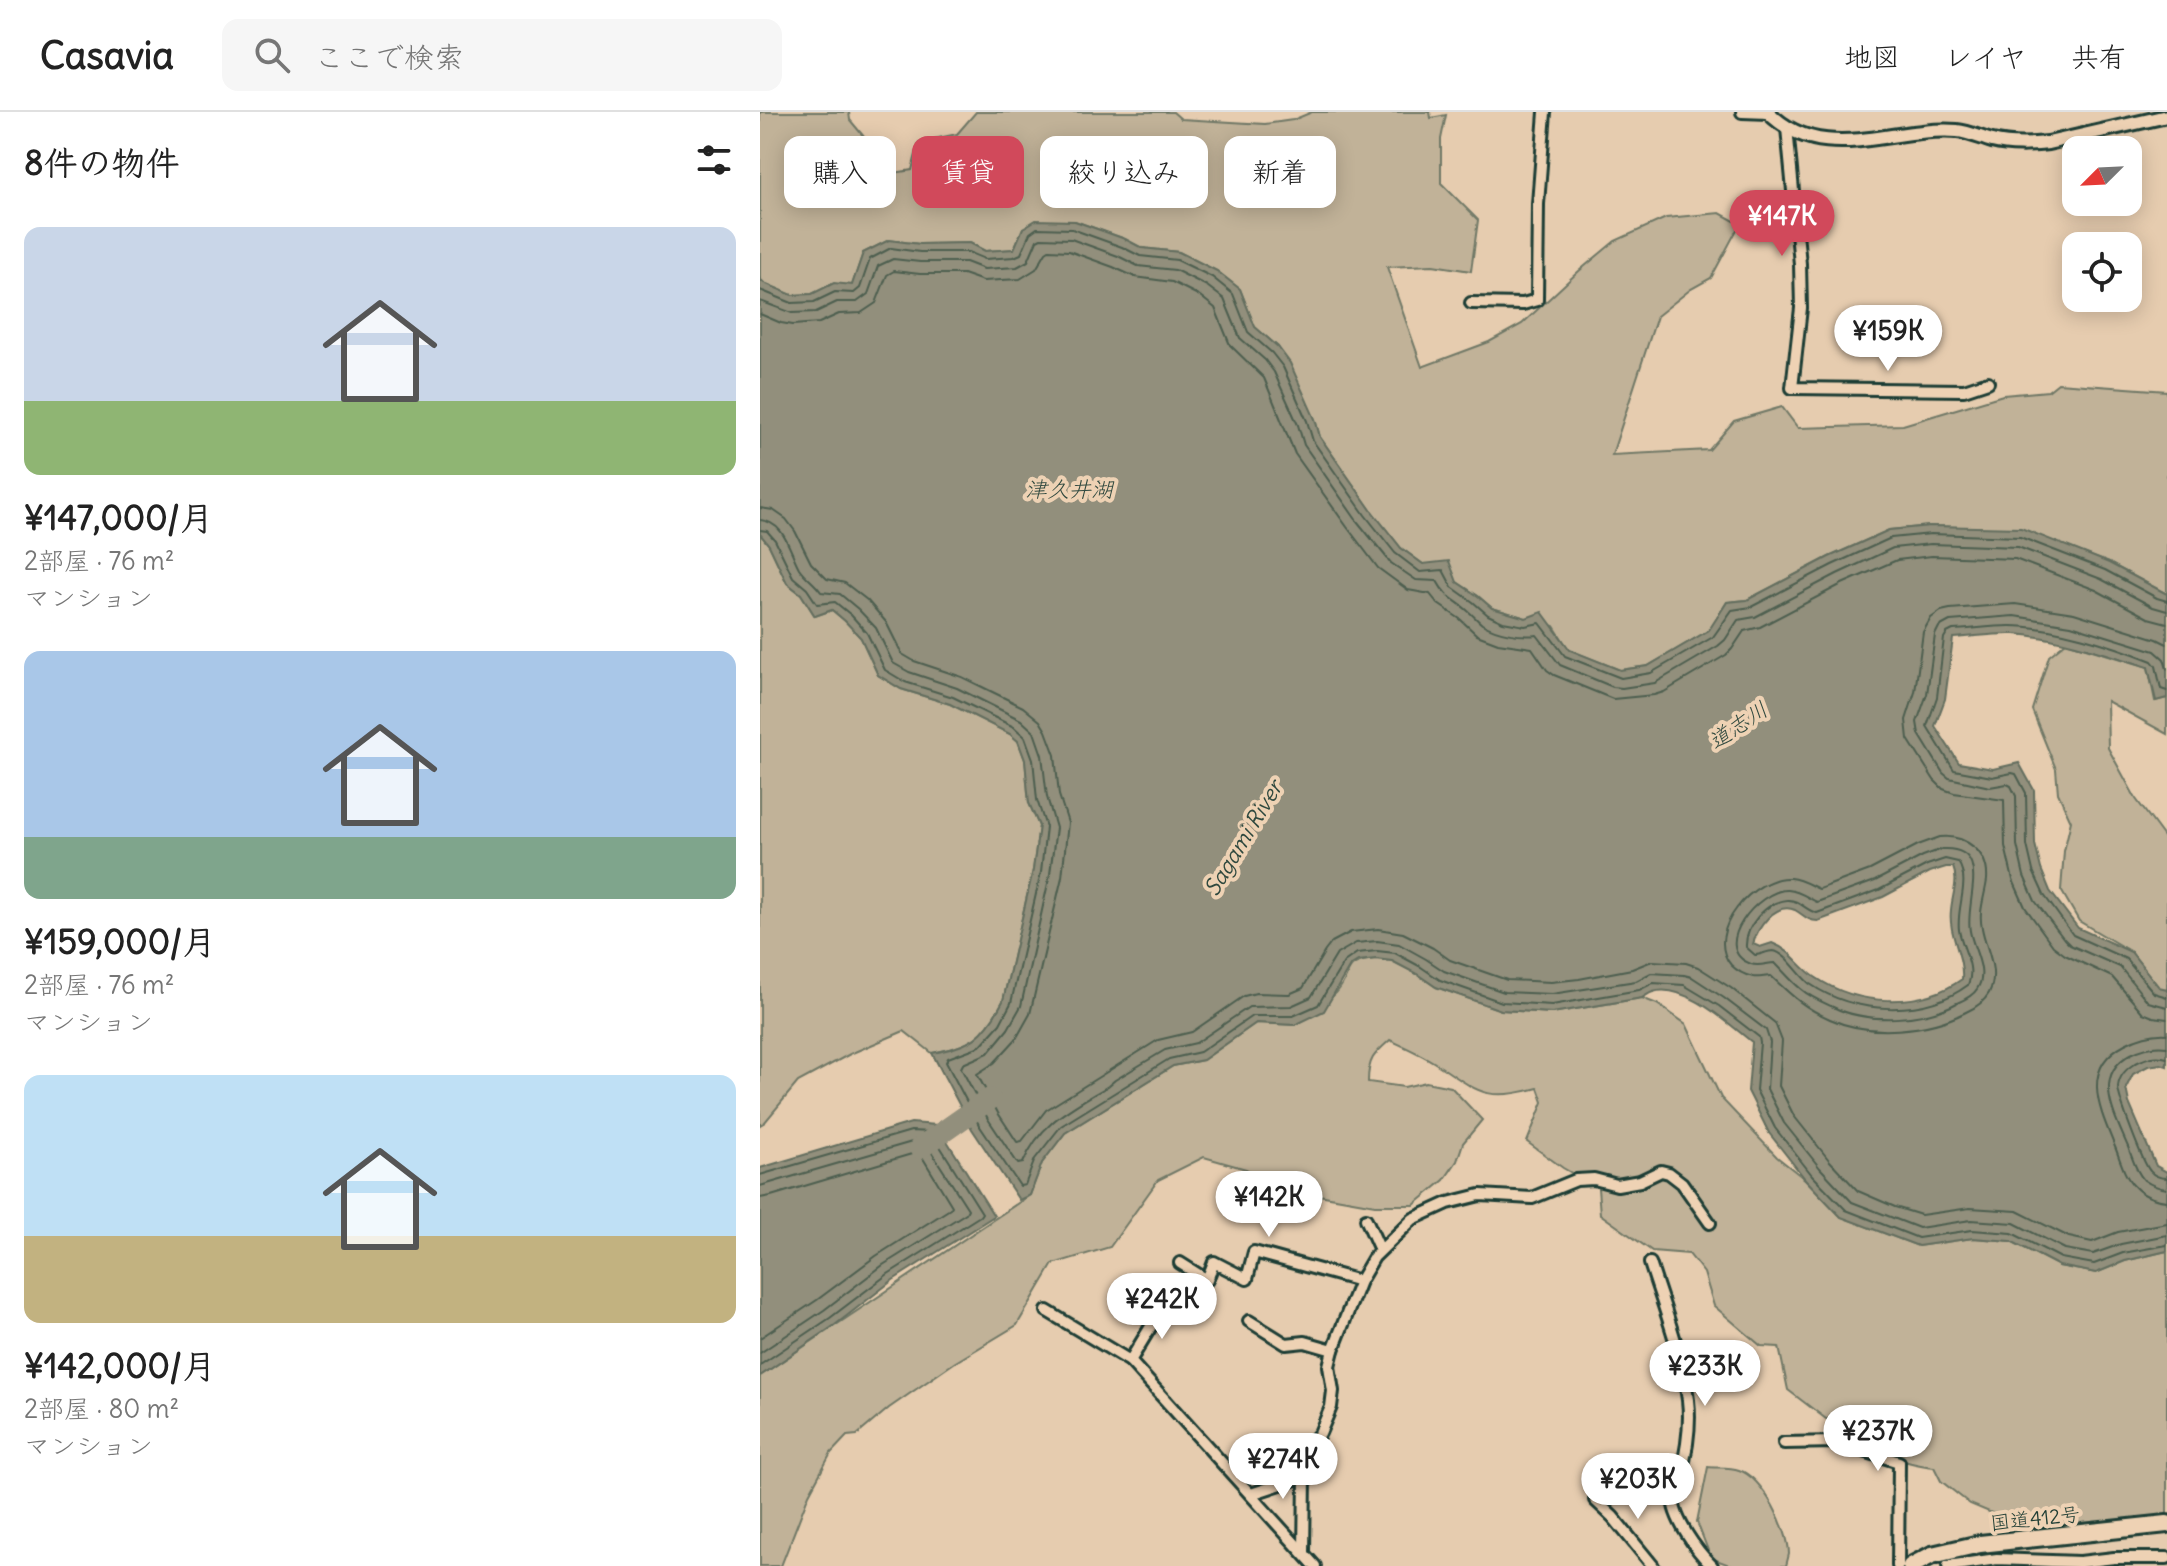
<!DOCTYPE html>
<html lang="ja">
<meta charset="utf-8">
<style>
:root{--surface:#fff;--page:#f6f6f6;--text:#222;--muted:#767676;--line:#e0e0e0;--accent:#d1495b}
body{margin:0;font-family:Delius,"Klee One",sans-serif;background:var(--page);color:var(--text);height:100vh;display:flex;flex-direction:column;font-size:30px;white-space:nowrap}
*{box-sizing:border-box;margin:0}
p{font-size:26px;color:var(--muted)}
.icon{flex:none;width:44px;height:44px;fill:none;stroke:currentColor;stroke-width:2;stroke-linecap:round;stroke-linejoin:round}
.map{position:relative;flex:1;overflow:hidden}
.sheet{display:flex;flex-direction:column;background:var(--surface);width:760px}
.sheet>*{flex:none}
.guide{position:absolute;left:24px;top:24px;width:760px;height:72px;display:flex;gap:16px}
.needle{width:52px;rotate:246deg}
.fabs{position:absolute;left:1302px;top:24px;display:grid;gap:16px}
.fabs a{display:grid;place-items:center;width:80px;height:80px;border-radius:16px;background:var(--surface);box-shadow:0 4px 20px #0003;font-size:40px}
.price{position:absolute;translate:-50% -68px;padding:0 18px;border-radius:28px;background:#fff;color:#222;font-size:26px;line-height:52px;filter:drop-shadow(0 2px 4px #0008)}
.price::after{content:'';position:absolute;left:50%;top:48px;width:24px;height:18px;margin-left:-12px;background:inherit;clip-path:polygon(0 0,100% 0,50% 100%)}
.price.selected{background:var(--accent);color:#fff}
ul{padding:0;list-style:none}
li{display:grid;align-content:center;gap:16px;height:424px;padding:0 24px}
li span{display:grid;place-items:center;height:248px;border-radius:16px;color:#555}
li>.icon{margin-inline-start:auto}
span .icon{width:144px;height:144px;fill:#fffc;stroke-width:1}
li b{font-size:34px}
h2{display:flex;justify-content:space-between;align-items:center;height:96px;padding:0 24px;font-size:34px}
.pill{padding:0 28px;border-radius:16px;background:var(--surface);box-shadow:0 4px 20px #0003;font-size:28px;line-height:72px}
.pill.selected{background:var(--accent);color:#fff}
header{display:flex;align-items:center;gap:48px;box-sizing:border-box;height:112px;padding:0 40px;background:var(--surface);border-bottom:2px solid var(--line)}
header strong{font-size:38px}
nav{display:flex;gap:44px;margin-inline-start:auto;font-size:28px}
.search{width:560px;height:72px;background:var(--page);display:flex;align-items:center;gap:20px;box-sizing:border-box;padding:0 28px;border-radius:16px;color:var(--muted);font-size:30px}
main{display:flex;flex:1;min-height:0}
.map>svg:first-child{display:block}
.green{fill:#c1b298;stroke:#707866;stroke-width:2}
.water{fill:#928f7b;stroke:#646e5f;stroke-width:2;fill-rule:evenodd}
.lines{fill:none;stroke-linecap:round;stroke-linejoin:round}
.shore{stroke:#4d5e50;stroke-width:2}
.river{stroke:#928f7b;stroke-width:22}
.minor-casing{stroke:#1f3d34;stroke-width:16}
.tertiary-casing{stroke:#1f3d34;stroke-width:18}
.trunk-casing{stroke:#1f3d34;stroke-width:22}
.minor{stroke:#eed2b4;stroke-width:10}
.tertiary{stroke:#eed2b4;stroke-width:12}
.trunk{stroke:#eed2b4;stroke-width:16}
.labels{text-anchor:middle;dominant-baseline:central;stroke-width:8;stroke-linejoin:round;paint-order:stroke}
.street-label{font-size:20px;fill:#1f3d34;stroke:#eed2b4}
.water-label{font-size:22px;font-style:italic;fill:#30493f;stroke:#eed2b4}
</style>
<header>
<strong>Casavia</strong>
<div class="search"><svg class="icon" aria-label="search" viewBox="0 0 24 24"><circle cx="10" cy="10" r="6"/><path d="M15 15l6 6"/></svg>ここで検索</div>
<nav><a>地図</a><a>レイヤ</a><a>共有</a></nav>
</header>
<main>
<section class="sheet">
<h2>8件の物件<svg class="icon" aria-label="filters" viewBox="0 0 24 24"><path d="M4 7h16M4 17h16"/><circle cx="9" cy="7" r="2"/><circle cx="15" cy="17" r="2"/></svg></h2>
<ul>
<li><span style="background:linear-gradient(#c9d6e8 70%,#8fb573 0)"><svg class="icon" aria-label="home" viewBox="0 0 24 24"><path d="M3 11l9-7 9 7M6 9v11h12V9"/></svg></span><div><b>¥147,000/月</b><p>2部屋 · 76 m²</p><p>マンション</p></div></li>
<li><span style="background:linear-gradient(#a9c7e8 75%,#7fa58c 0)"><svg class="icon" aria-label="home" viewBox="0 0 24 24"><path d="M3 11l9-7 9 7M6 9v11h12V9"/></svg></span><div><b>¥159,000/月</b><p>2部屋 · 76 m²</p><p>マンション</p></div></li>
<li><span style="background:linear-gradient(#bfe0f5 65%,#c2b280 0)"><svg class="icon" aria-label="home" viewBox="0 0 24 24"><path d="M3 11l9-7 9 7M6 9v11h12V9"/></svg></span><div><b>¥142,000/月</b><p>2部屋 · 80 m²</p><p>マンション</p></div></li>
</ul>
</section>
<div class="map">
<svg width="1407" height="1454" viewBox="0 0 1407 1454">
<rect width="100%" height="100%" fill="#e6ccaf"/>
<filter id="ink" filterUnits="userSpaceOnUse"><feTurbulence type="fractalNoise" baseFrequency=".0125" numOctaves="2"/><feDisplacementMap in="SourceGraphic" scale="16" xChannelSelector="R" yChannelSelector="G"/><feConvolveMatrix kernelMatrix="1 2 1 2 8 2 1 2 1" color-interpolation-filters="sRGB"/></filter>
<g filter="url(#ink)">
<g class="green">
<polygon points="0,0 89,0 90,8 134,61 152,58 159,30 197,22 216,0 413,0 421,7 505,12 533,8 552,0 670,0 671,6 686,3 681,27 681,71 718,108 711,159 673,153 627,155 662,255 729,230 762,212 819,159 855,129 906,106 960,101 980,112 951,166 931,177 897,204 852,343 949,338 974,309 1022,295 1038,316 1143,313 1243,283 1288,279 1298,271 1407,279 1407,482 1349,451 1261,417 1170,414 1129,418 1069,445 987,488 967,490 950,518 888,554 860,558 809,538 794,514 732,496 718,484 697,470 663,452 641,436 611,398 560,325 555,307 518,235 495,215 480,177 457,159 419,140 382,136 365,127 315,109 263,116 254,137 225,139 210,131 160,132 129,128 103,141 92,173 74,172 52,182 32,183 4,171 0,167"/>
<path d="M0 422 9 433 27 471 41 482 55 504 72 498 85 509 101 526 118 563 141 577 190 592 250 622 258 629 265 648 269 691 279 714 273 758 243 889C224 925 212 934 172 941L144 919 90 942 38 970 5 1010 0 1013Z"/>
<polygon points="1306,530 1388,555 1395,589 1407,586 1407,622 1347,589 1348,636 1376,687 1407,729 1407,877 1399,876 1371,840 1319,809 1301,778 1304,739 1311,709 1298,681 1296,657 1272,598 1289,544"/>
<path d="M616 847 632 849 657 862 676 875 741 898 792 901 882 886 897 892 926 912 961 986 1017 1045 1046 1068 1081 1105 1158 1134 1213 1126 1251 1129 1299 1154 1336 1161 1365 1149 1407 1139V1411L1349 1427 1284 1430 1246 1407 1210 1392 1181 1369 1174 1355C1131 1350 1128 1342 1112 1304L1066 1307 1028 1278 1019 1235 1001 1234 954 1194 944 1161 929 1142 892 1139 840 1102 838 1076 803 1056 767 1030 783 990 778 976C725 991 718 979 675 951 661 942 645 935 630 928 614 942 608 947 608 970L644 975 666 970 691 975 722 1008 703 1031 697 1049 684 1068 654 1093H615L519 1076 486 1057 444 1045 398 1068 350 1135 293 1152 257 1213 194 1251 129 1296 97 1323 87 1324 71 1341 49 1382 21 1454H0V1264L270 1083 282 1051 305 1021 413 954 443 948 496 911 535 913C548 902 564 893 576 881 595 860 579 851 616 847Z"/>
<path d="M948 1355C958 1356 970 1355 979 1358 1003 1366 1029 1418 1029 1442 1028 1446 1027 1450 1026 1454H972L951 1446 937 1410Z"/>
</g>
<g class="water">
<path d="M276 108 315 109 365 127 382 136 419 140 457 159 480 177 495 215 518 235 530 251 555 307 560 325 611 398 641 436 663 452 689 449 697 470 718 484 732 496 766 506 782 500 810 538 860 558 888 554 949 518 967 490 987 488 1069 445 1129 418 1170 414 1261 416 1349 451 1407 482V586L1396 589 1388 555C1344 541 1301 526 1255 522 1235 521 1213 525 1193 526L1185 587 1175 614 1199 651 1233 657 1259 651 1274 678 1275 732 1281 757 1290 779 1318 816 1371 840 1399 875 1407 877V954L1401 952 1388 954 1373 962 1366 976 1369 991 1396 1054 1407 1060V1139L1365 1149 1336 1161 1299 1154 1251 1129 1213 1126 1158 1134 1081 1105 1046 1068 1009 1021 988 979 992 930C969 912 924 870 893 880 889 881 886 884 882 886L792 901 741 898 676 875 657 862 632 849 616 847 598 849 590 854 564 899 535 913 496 911 443 948 413 954 305 1021 282 1051 270 1083 259 1088 212 1017 172 941C212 934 224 925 243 889L273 758 279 714 269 691 265 648 258 629 250 622 190 592 141 577 118 563 101 526 85 509 72 498 55 504 41 482 27 471 9 433 0 422V167L4 171 32 183 52 182 74 171 92 173 103 141 129 128 160 132 210 131 225 139 254 137 263 116ZM1186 755H1193C1199 769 1192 784 1191 798 1188 823 1204 844 1202 867 1161 897 1097 894 1055 865 1038 854 1033 839 1012 831L1000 835 993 832C997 817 1015 789 1035 798 1044 803 1047 809 1058 809L1123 785 1170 760Z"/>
<polygon points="151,1011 177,1013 234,1104 133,1168 75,1213 0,1264 0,1056"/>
</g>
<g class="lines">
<g class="shore">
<polyline points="0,178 32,191 54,190 75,180 94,181 100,176 110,147 131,136 160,140 208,140 225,147 254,145 261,142 270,121 277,116 312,117 362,135 380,144 417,148 452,165 473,182 488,220 512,241 523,255 547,309 553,329 605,403 635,441 660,460 683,458 692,475 713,490 728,503 743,510 765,514 780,511 805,544 861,566 891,561 953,525 972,498 991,495 1072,453 1131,426 1171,422 1260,425 1345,458 1397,486 1407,489"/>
<path d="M0 189 32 201 56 200 77 190H97L108 182 118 154 133 147 160 150H206L224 157 257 155 268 149 277 128 281 126 311 127 358 144 378 154 415 158 447 174 464 187 480 226 505 248 514 260 538 313 544 333 597 409 631 451 656 468 677 469C686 486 695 487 708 499 713 503 717 508 722 512 737 521 760 525 777 523L800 553 853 575 862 576 895 571 958 534 965 528 978 508 995 505 1077 462 1133 436 1171 432 1258 435 1341 467 1393 495 1407 499"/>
<polyline points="0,202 21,211 33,213 59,211 79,202 101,201 116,191 127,163 134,159 160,162 203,162 223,169 260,167 276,157 286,140 289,138 309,139 353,155 375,165 412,170 440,184 455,196 470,233 504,266 535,342 587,415 618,456 648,478 670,482 678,492 700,507 717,523 738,531 772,536 787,558 794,563 853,587 894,583 904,580 966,543 972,537 984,519 1000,515 1082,472 1137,448 1172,444 1255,447 1336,478 1388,506 1407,511"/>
<polyline points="0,396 13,398 26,407 35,419 51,451 67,467 85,471 107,488 126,510 142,542 154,549 202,565 263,595 280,609 286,619 295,643 299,683 308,711 302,765 270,902 256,927 234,951 217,962 238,1001 257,1030 262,1029 286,998 398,928 432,920 484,884 496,881 529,882 543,876 565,839 572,830 591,820 618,817 643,821 673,836 690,848 747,868 791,870 819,867 872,857 892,849 926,851 938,855 971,876 1015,911 1022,929 1019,974 1034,1004 1069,1048 1098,1079 1135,1095 1161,1103 1210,1096 1257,1099 1309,1125 1332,1130 1358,1120 1407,1111"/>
<path d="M0 408C25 410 29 438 39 456 45 465 55 471 61 480L80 482 98 497 116 516 133 551 149 560 197 576 261 608 274 620 282 643 287 685 296 716 290 762 261 894 248 917 228 941 203 952 201 956 228 1007 258 1052 263 1051C280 1010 312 996 348 974L355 968 405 938 436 931 489 895 531 894 551 885 577 842 596 831 617 829 639 832 666 847 684 859 744 880 792 882 876 869 891 861 924 863 932 865 964 886 1006 918 1010 930 1007 977 1024 1011 1060 1056 1092 1090 1159 1116 1211 1108 1254 1111 1305 1137 1333 1142 1361 1132 1407 1123"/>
<polyline points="0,418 7,419 15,428 33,465 47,477 57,492 75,490 91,503 107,521 125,558 145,570 193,585 254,615 265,625 273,647 277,688 286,715 281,760 251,891 240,912 220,934 188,946 186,950 219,1013 260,1074 265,1073 275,1047 301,1014 409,947 440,940 492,904 533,904 558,893 584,850 597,841 617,839 635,841 661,855 680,868 742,890 792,893 879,878 893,871 924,873 959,894 999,925 1000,931 996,978 1015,1016 1052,1063 1086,1098 1158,1126 1212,1118 1252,1121 1301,1146 1334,1152 1363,1141 1407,1133"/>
<polyline points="1407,532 1397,527 1314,501 1255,492 1190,497 1181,499 1171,506 1163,520 1155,580 1146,608 1148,627 1174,668 1183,677 1194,681 1244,688 1245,734 1253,768 1265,795 1293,834 1305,843 1352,865 1383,901 1393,905 1407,907"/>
<polyline points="1407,557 1404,547 1395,539 1311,513 1254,504 1190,509 1179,515 1175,523 1167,582 1157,610 1159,622 1183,661 1189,666 1230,675 1247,672 1251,674 1256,684 1257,733 1264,764 1275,789 1304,827 1310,833 1360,855 1388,890 1407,895"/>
<path d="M1407 579 1401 577 1396 554 1392 549C1352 533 1293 514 1250 514 1231 514 1212 517 1193 518L1187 521 1184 526 1177 585 1167 614 1194 658 1232 665 1252 661 1256 662 1266 681 1267 733 1273 759 1284 783 1313 823 1366 847 1394 881 1407 885"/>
<path d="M1180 725C1205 722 1229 740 1227 768 1225 784 1218 800 1222 816 1226 838 1240 859 1229 881 1224 890 1215 896 1206 900 1168 920 1109 925 1070 907 1044 896 1031 883 1011 864 1005 864 999 866 993 865 984 863 977 859 971 853 943 820 995 763 1030 766 1041 767 1050 773 1059 777L1110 758 1158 733Z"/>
<path d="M1182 737C1234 734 1204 791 1210 819 1213 837 1229 860 1217 877 1213 884 1204 888 1197 891 1164 909 1107 912 1073 895 1062 890 1050 885 1041 877 1032 870 1024 860 1015 851 1007 851 999 855 991 852 949 837 998 777 1028 778 1040 779 1048 786 1057 790L1115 769 1163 744Z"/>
<path d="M1185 747 1198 750C1211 770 1196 794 1199 818 1202 837 1216 854 1208 873 1164 906 1094 902 1050 872 1039 864 1026 840 1013 839 1007 839 1001 843 995 843L986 835C985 815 1005 790 1027 788 1039 787 1046 799 1057 801L1119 778 1167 753Z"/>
<path d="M1407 922C1392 921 1379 925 1365 932 1319 956 1340 998 1355 1035 1360 1047 1364 1064 1374 1074 1382 1083 1395 1088 1407 1089"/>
<path d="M1407 935C1394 933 1383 936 1371 942 1331 963 1355 1004 1368 1035 1372 1045 1376 1060 1384 1068 1391 1073 1399 1076 1407 1077"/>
<path d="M1407 946C1396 942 1386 946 1376 951 1367 956 1359 963 1358 975 1358 986 1383 1051 1390 1059 1394 1064 1401 1066 1407 1066"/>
<polyline points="0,1063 151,1019 171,1020 222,1101 220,1104 128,1162 70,1206 0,1253"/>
<polyline points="0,1074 152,1030 165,1030 208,1097 206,1101 123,1153 64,1198 0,1241"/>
<polyline points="0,1086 11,1084 155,1041 161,1043 192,1094 190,1097 116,1144 57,1188 0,1226"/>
</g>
<polyline class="river" points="160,1036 230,987"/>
<defs>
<g id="minor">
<polyline points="982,0 1009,1"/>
<polyline points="1027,16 1040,152 1041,196 1032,276 1204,278 1228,270"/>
<polyline points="711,191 763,192 777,188 778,92 785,0"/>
<polyline points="606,1107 620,1138"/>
<polyline points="420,1151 447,1168 454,1150 487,1167 494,1140 600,1169"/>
<path d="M890 1151C904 1196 922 1241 928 1288 931 1313 927 1338 921 1362 919 1369 913 1378 913 1385 913 1407 937 1439 952 1454"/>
<polyline points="287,1199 370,1249 555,1454"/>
<polyline points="489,1209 526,1232 545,1230 573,1238"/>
<polyline points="370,1249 405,1191"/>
<polyline points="1024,1331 1076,1330 1139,1350 1138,1454"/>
<polyline points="491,1382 545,1364"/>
<polyline points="835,1388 853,1405 893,1454"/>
<polyline points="544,1441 545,1364 548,1335 560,1321 571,1295 573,1279 569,1254 573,1238 600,1169 614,1145 653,1107 688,1091 720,1083 772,1086 816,1068 834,1067 857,1073 880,1069 901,1059 909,1061 922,1071 950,1111"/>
<polyline points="1188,1454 1237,1447 1320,1450 1354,1446 1407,1446"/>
</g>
<path id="tertiary" d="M1008 0C1062 55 1131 14 1197 19 1209 20 1221 26 1232 29 1251 34 1269 33 1288 31L1407 4"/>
<polyline id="trunk" points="1151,1454 1172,1443 1220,1432 1407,1412"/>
</defs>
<use href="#minor" class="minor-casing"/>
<use href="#tertiary" class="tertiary-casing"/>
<use href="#trunk" class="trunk-casing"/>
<use href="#minor" class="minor"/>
<use href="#tertiary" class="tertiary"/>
<use href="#trunk" class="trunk"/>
</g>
</g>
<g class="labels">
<g class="street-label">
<text transform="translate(1275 1406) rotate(-6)">国道412号</text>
</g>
<g class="water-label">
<text x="309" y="377">津久井湖</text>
<text transform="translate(978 613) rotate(-34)">道志川</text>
<text transform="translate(483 726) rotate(-59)">Sagami River</text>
</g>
</g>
</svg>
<div class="fabs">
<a><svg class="needle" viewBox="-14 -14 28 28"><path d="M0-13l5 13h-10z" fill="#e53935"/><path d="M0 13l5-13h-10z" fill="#767676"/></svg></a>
<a><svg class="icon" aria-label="locate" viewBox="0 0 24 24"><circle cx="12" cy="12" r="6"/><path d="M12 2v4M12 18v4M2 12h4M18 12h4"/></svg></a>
</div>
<b class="price selected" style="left:1022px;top:146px">¥147K</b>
<b class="price" style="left:1128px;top:261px">¥159K</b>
<b class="price" style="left:509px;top:1127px">¥142K</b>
<b class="price" style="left:402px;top:1229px">¥242K</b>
<b class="price" style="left:945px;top:1296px">¥233K</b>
<b class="price" style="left:1118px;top:1361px">¥237K</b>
<b class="price" style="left:523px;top:1389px">¥274K</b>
<b class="price" style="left:878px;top:1409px">¥203K</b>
<div class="guide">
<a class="pill">購入</a>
<a class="pill selected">賃貸</a>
<a class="pill">絞り込み</a>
<a class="pill">新着</a>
</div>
</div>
</main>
